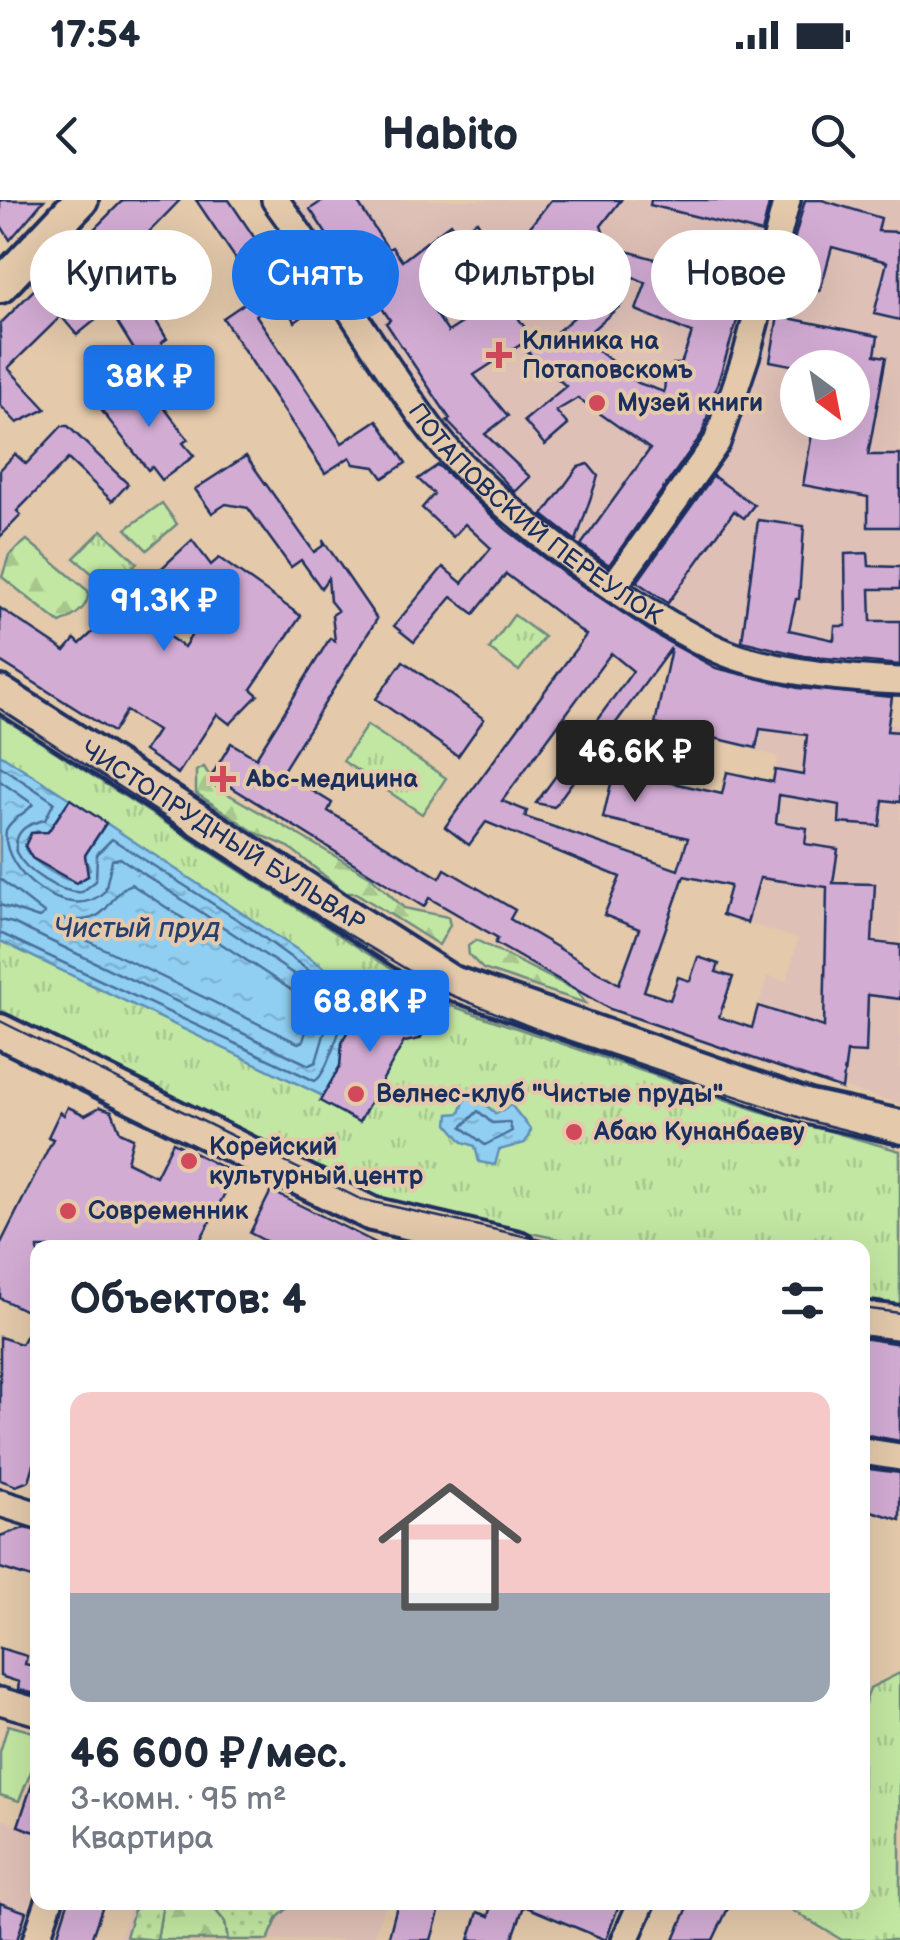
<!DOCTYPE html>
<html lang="ru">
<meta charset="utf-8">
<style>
:root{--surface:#fff;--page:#f6f6f7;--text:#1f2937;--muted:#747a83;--line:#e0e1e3;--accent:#1a73e8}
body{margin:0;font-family:"Balsamiq Sans",sans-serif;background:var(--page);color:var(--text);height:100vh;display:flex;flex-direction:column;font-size:38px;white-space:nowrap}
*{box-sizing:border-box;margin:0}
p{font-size:32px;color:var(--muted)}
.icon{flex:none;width:55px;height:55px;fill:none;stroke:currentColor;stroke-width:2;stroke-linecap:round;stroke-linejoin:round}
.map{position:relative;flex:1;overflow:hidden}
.side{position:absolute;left:30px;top:1040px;width:840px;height:670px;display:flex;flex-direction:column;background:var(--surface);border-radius:20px;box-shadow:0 10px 40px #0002}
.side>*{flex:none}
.guide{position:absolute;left:30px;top:30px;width:840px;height:90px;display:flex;gap:20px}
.needle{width:65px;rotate:148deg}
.buttons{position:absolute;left:780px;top:150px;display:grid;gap:20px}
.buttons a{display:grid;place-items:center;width:90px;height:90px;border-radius:50%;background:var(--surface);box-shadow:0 10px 40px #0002;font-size:50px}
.price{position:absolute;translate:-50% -85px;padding:0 22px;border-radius:10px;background:var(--accent);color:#fff;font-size:32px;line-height:65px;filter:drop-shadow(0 2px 5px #0008)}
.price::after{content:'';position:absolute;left:50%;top:60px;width:30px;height:22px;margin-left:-15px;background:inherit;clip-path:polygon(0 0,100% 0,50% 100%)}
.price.active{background:#222;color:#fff}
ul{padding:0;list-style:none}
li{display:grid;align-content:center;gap:20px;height:530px;padding:0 40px}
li+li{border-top:2px solid var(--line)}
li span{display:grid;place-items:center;height:310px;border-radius:20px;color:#555}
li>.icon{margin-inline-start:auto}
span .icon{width:180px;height:180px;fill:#fffc;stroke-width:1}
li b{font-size:42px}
h2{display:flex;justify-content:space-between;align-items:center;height:120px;padding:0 40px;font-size:42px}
.tag{padding:0 35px;border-radius:45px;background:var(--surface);box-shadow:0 10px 40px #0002;font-size:35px;line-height:90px}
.tag.active{background:var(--accent);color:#fff}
.status{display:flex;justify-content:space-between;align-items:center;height:70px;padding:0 50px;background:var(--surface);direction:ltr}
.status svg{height:28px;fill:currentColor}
header{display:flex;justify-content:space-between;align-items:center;height:130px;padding:0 40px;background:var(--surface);font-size:45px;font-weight:600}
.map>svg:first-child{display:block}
.built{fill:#dfc0b7;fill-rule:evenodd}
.grass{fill:#c2e7a2;stroke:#6e8b80;stroke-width:2.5}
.forest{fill:url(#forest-firs);stroke:#6e8b80;stroke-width:2.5}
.park{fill:url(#park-tufts);stroke:#6e8b80;stroke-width:2.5}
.garden{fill:url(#garden-dots);stroke:#6e8b80;stroke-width:2.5}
.water{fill:url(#water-ripples);stroke:#618fb6;stroke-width:2.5}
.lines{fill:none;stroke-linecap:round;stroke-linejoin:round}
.shore{stroke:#4a6f99;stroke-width:2.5}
.building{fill:#d3acd4;stroke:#1b2f5e;stroke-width:2.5;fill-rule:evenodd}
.minor-casing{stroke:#1b2f5e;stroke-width:32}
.major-casing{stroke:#1b2f5e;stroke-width:40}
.minor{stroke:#e4c9ab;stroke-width:25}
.major{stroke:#e4c9ab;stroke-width:32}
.tram{stroke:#1b2f5e;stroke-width:2.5}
.poi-dot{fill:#d1495b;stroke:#e4c9ab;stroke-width:4}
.labels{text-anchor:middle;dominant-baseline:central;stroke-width:8;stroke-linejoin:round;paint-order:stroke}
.poi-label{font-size:25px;font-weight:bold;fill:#1b2f5e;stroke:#e4c9ab;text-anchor:start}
.street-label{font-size:25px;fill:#1b2f5e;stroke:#e4c9ab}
.water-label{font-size:28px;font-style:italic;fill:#273f6d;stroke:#e4c9ab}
</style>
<div class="status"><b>17:54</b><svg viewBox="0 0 49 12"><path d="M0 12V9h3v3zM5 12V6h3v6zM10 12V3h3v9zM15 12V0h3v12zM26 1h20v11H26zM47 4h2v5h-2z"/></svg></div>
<header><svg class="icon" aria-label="back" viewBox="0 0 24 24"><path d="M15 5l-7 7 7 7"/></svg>Habito<svg class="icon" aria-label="search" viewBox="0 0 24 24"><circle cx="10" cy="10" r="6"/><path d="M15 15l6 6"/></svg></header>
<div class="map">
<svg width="900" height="1740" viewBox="0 0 900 1740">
<defs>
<pattern id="forest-firs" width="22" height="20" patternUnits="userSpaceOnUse" patternTransform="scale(2.5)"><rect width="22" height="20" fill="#c2e7a2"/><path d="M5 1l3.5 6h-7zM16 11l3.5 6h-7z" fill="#a6c68e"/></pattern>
<pattern id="park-tufts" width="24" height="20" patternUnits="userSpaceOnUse" patternTransform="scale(2.5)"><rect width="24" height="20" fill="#c2e7a2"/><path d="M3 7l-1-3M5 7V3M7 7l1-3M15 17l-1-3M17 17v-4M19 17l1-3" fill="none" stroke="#a6c68e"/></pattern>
<pattern id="garden-dots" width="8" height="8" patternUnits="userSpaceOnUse" patternTransform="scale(2.5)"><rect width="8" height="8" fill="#c2e7a2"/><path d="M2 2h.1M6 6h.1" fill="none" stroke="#a6c68e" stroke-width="1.8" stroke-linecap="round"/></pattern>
<pattern id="water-ripples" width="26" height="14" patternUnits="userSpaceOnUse" patternTransform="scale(2.5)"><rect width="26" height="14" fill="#90cff1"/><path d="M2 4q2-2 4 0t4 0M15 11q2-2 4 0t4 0" fill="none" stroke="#7cb2d1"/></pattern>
</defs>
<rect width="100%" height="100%" fill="#e4c9ab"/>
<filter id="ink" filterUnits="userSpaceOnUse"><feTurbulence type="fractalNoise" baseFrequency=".01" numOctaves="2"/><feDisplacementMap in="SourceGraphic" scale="20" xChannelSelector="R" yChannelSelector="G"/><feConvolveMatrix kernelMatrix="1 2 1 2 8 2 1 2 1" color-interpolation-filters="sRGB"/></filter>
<g filter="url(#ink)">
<g class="built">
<polygon points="288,0 774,0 708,237 610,371 529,312 468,256"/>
<path d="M799 0H900V471L812 463 740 449 693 425 632 383 741 220ZM798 168H852V222H798Z"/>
<polygon points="729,471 832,493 892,497 888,524 900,525 900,904 735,856 745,826 752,828 767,777 787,781 798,739 722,715 729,687 678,670 681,660 715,670 770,594 778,557 715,539"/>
<polygon points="0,1618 38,1633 37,1678 26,1712 0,1703"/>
<polygon points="132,1703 385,1703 373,1740 118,1740"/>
</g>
<polygon class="grass" points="8,1525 37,1533 37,1557 19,1601 0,1595 0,1552"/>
<g class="forest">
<path d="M27 340 88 391C90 407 74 417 60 423L2 377 9 355Z"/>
<polygon points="204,567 216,587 371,677 404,708 448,717 450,725 439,745 356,693 346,693 289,647 256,633 196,593 196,571"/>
<polygon points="476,740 577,791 585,803 483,769 469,755 468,746"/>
<polygon points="163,1702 210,1703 225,1722 228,1740 157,1740"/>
</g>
<g class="park">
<polygon points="162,303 177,324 147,350 126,329"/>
<polygon points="102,330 137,363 109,388 74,358"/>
<polygon points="514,415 544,437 519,471 489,449"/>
<polygon points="0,516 446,804 759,911 900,951 900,1108 863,1102 862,1048 597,1047 373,1000 0,810"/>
<polygon points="367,525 446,578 422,614 343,561"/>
<polygon points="900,1473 900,1740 842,1740 792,1710 795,1703 862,1702 863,1509 870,1488"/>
</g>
<g class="garden">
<polygon points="136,1703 163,1703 157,1740 126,1737"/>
<polygon points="210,1703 294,1703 278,1717 268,1740 228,1740 225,1722"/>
</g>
<g class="water">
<path d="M0 554 70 599 47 633 37 631 27 638 25 649C34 663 64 683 81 682L90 669 84 657 106 623 373 800 348 829 340 866 323 896 0 741Z"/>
<polygon points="475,895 496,914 511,905 531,930 525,943 499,950 495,965 479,962 475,946 463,942 448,924 449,914 460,913 465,899"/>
</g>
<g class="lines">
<g class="shore">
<path d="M0 566 54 602 45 620C26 624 14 631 16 652 25 671 60 694 82 692L96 681 97 654 112 639 249 727 353 803C338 824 329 873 315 881L0 733"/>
<path d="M0 581 33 604C26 614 12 617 6 630 0 673 71 726 105 691L112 660 120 658 334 801 316 862 309 865 13 723 0 720"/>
<polyline points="0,679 45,714 39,718 0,705"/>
<path d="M131 684 314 805 303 841 298 843 57 726 60 719C115 727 104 695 131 684Z"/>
<polygon points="478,911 492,923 509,922 512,931 485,945 462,927"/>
</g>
</g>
<g class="building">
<polygon points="0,0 44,0 10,40 0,24"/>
<polygon points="123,0 180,0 120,62 167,139 161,143 168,156 146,169 109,109 77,135 61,116 8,168 46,209 17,223 0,205 0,124"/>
<polygon points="196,0 229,0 306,114 295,122 279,99 256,115 342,243 377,220 406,263 383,278 375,267 354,264 350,257 325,273 223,118 248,101 241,91 246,74"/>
<polygon points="324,0 356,0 388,49 392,47 402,61 451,23 458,33 477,21 489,40 489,46 473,61 479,69 426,99 448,132 504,96 538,148 606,90 621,105 583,138 638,183 664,192 666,170 673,164 681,164 692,133 636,110 646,83 618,70 623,50 748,85 702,234 609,365 581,345 650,249 578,198 556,211 568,225 545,245 524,221 566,186 520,145 474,175 508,216 485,234 530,277 515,292 447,221 450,219 386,123 390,120 370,90 365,93 310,9"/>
<polygon points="551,0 621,0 601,26 604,34 598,42 592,37 580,53 565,46 576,58 562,76 522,37"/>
<polygon points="651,0 770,0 762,33 650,5"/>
<polygon points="805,0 822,0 881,18 878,31 900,32 900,120 874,114 887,62 832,47 820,91 783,81"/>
<polygon points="778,116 878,136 875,155 886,157 868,255 900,255 900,327 868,327 868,297 803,285 814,222 852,222 852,168 807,168 770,161"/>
<polygon points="143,180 188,239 183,243 194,256 162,280 152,267 148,270 102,211"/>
<polygon points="62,226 68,226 128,284 112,301 68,259 17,311 21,315 0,337 0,270 15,254 26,264"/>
<path d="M246 256 314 352 324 345 323 340 377 419 282 572 332 603 328 611 440 678 445 669 515 710 510 719 619 784 639 729 604 715 620 677 486 622 469 645 445 627 586 435 506 374 474 414 452 397 414 442 394 426 443 367 462 383 491 348 465 324 453 337 422 308 434 294 418 279 438 265 506 329 566 375 659 437 716 468 798 488 892 497 887 531 900 532V602L883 600 880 626 839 623 840 605 779 595 776 623 807 628 805 644 838 649 833 683 875 684 872 742 900 745V799L868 795 866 853 847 852 842 889 610 809 495 743 498 738 429 698 424 707 212 575 231 543 256 558 330 438 335 441 332 415 338 411 330 401 328 378 321 388 301 360 291 367 248 308 226 304 212 313 195 289ZM671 448 655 524 756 548 760 529 807 535 803 575 775 570 773 582 727 572 722 594 647 577 653 552 620 545 603 618 688 638 678 670 525 617 527 611 502 601 611 453 633 471 536 603 554 607ZM684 676 730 686 722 715 747 723 760 678 827 687 824 827 758 806 752 828 719 817 733 777 716 772 719 764 698 757 690 781 678 777 670 800 644 791Z"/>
<polygon points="588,264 598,276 576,341 543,315 578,267"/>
<polygon points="713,276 754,305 744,318 734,311 668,403 637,382"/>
<polygon points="758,320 804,326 799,399 796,399 789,430 834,440 835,426 846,426 845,354 868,353 869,366 900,367 900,389 870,389 871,421 900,421 900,465 804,456 742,441"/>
<path d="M192 340 211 365 219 358 301 416 251 489 258 495 230 524 217 514 178 574 144 551 157 531 126 511 113 532 0 461V408L65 451 75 439 80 444ZM171 400 200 422 184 447 146 421Z"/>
<polygon points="403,461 484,519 458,556 376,499"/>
<polygon points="70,599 106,623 85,655 88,676 76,683 32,658 25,646 31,633 48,632"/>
<polygon points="383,799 407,812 418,811 428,824 420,839 404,842 359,922 320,901 340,866 342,843 353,819 373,800"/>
<polygon points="68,907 85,915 100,907 112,911 120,932 133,938 127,962 156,976 173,942 235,974 196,1048 38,1048 38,1251 29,1281 16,1286 0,1280 0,1137 21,1144 36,1116 0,1098 0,1045 53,939 48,937 60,912 64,915"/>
<polygon points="271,991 328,1019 386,1048 279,1048 250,1033"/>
<polygon points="862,1138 900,1144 900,1241 862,1234"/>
<polygon points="862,1268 900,1273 900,1320 862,1308"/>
<polygon points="24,1328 38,1331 38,1380 0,1368 0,1336"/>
<polygon points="0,1448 27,1456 25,1464 38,1467 38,1495 18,1489 19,1482 0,1476"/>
<polygon points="35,1575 38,1575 38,1633 18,1626"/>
<polygon points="68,1702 104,1702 91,1740 56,1740"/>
<polygon points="398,1702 442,1702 431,1740 388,1740"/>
<polygon points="493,1702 620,1702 606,1740 524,1706 512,1740 469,1740 478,1712 489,1716"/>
<polygon points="690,1702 731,1702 713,1740 674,1740"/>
<polygon points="0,1703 26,1712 17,1740 0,1740"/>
</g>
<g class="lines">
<defs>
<g id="minor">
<path id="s1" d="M275 0C331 75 377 157 433 232 481 299 664 436 743 459 794 474 847 479 900 481"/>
<polyline points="613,387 717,242 747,153 787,0"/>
<polyline points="862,1251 900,1257"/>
<polyline points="0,1303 38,1315"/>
<polyline points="0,1501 38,1512"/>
<polyline points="36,1740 49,1702"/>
<polyline points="625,1740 642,1702"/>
</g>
<g id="major">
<polyline points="0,86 81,0"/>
<path id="s2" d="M0 493 450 782 809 907 900 927"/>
<polyline points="0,831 372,1014 518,1048"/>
<polyline points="862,1118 900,1123"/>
</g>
</defs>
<use href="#minor" class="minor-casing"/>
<use href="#major" class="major-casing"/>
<use href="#minor" class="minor"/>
<use href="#major" class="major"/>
<g class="tram">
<polyline points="0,509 298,704 446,793 541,831 810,921 900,944"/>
<polyline points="0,821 360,999 576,1048"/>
<polyline points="862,1108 900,1113"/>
</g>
</g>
</g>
<g class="poi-dot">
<path d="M494 140h10v10h10v10h-10v10h-10v-10h-10v-10h10z"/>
<circle cx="597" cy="203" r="10"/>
<path d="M218 564h10v10h10v10h-10v10h-10v-10h-10v-10h10z"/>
<circle cx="356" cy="894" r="10"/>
<circle cx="574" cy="932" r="10"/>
<circle cx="189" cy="961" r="10"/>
<circle cx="68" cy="1011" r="10"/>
</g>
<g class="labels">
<g class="poi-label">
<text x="522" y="141">Клиника на<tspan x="522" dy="29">Потаповскомъ</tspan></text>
<text x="617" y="203">Музей книги</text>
<text x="246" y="579">Abc-медицина</text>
<text x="376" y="894">Велнес-клуб "Чистые пруды"</text>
<text x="594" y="932">Абаю Кунанбаеву</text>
<text x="209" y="947">Корейский<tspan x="209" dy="29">культурный центр</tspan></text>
<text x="88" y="1011">Современник</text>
</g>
<g class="street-label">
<text stroke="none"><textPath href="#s1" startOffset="412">ПОТАПОВСКИЙ ПЕРЕУЛОК</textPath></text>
<text stroke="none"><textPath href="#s2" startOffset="265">ЧИСТОПРУДНЫЙ БУЛЬВАР</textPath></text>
</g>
<g class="water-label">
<text x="137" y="728">Чистый пруд</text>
</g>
</g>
</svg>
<div class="buttons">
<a><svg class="needle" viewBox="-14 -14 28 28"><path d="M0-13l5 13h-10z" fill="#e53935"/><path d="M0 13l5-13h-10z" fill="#747a83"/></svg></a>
</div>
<b class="price" style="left:149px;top:230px">38K ₽</b>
<b class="price" style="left:164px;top:454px">91.3K ₽</b>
<b class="price active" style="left:635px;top:605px">46.6K ₽</b>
<b class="price" style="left:370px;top:855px">68.8K ₽</b>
<div class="guide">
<a class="tag">Купить</a>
<a class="tag active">Снять</a>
<a class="tag">Фильтры</a>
<a class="tag">Новое</a>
</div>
<section class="side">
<h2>Объектов: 4<svg class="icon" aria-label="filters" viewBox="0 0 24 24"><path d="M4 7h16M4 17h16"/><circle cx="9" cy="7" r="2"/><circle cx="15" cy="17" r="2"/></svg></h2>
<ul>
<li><span style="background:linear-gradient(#f6c9c9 65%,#9aa5b1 0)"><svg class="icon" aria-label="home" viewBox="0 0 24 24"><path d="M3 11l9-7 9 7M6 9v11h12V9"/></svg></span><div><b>46 600 ₽/мес.</b><p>3-комн. · 95 m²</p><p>Квартира</p></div></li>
</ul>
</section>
</div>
